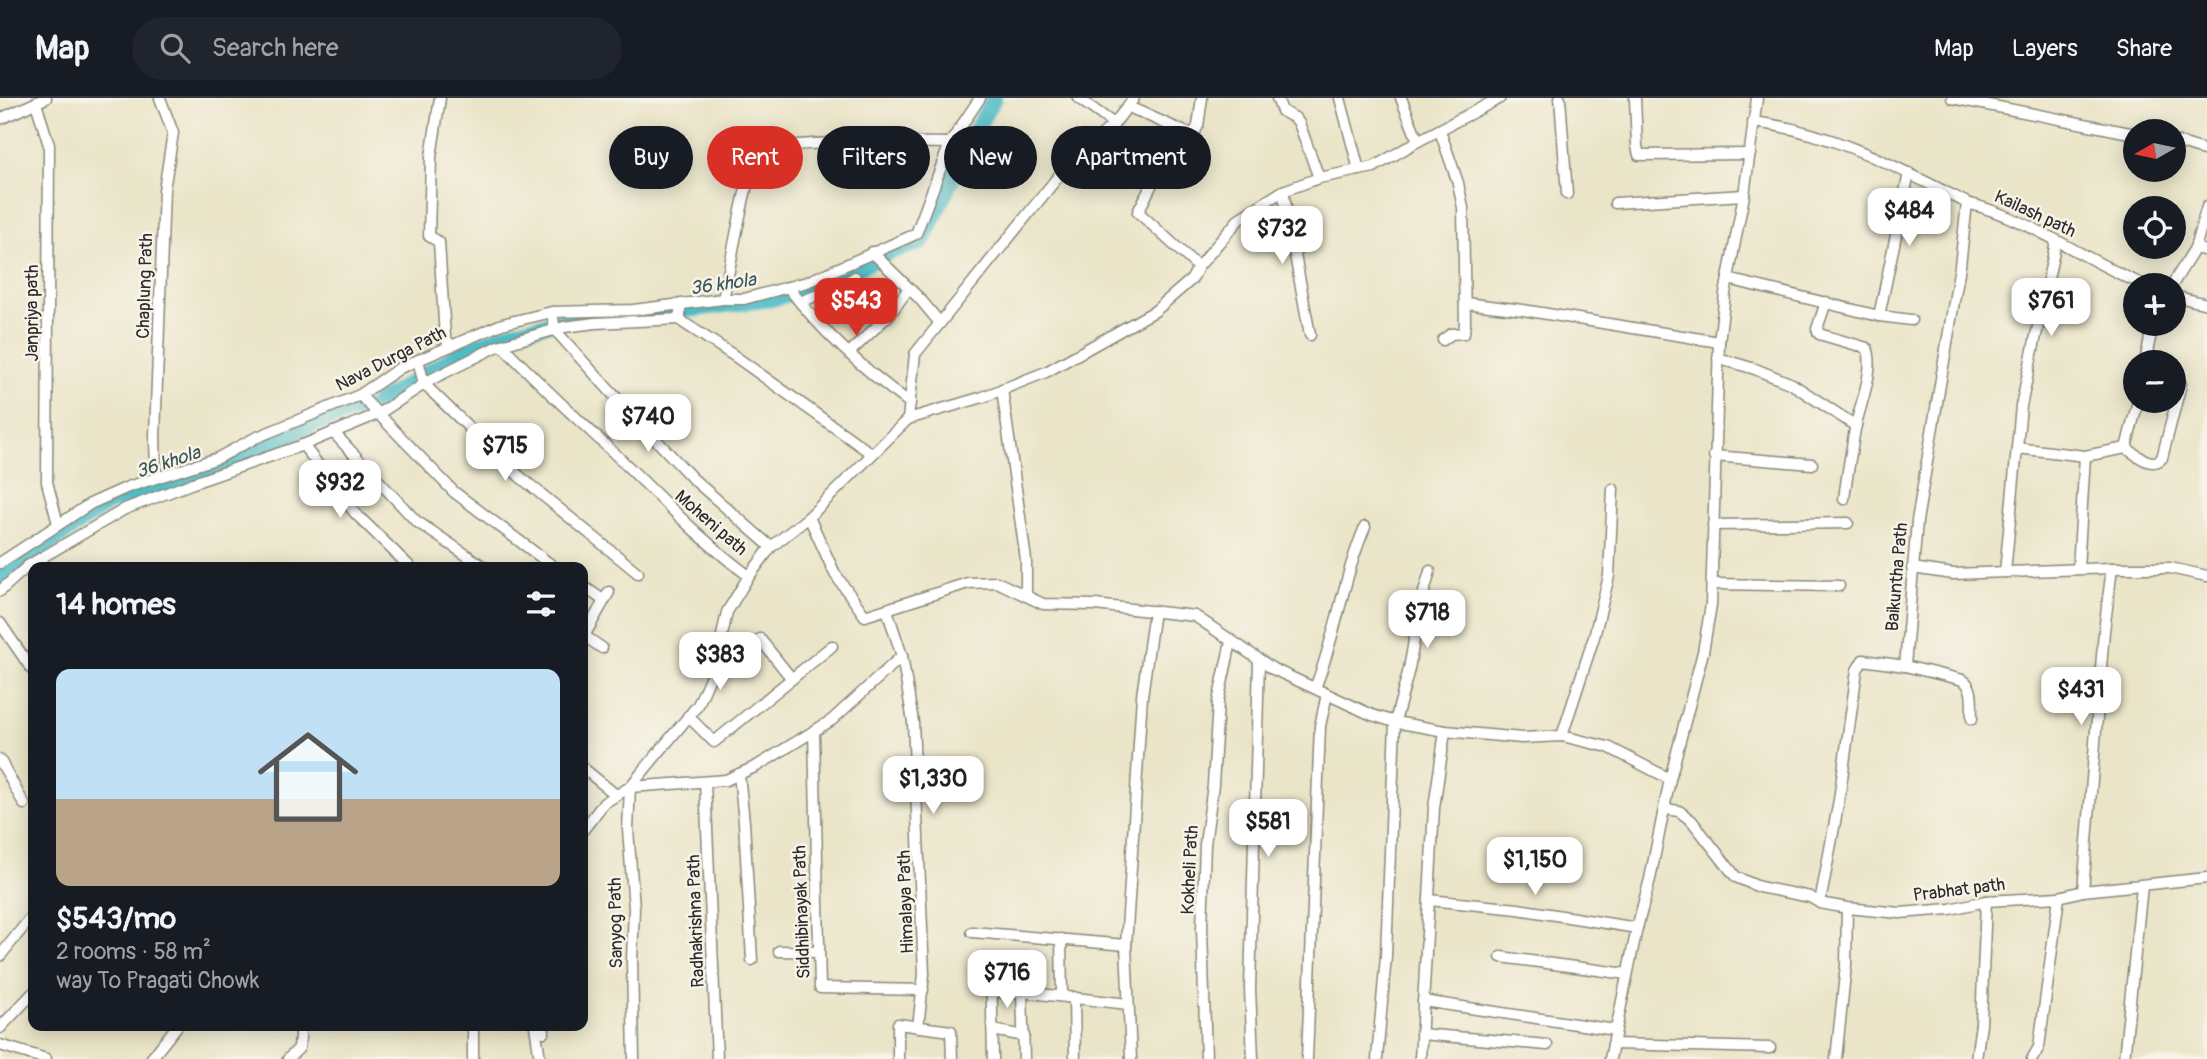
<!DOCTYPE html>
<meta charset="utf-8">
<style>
:root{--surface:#171b24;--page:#20242c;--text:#f1f3f6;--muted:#9ea1a6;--line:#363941;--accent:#d93025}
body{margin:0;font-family:Pangolin,sans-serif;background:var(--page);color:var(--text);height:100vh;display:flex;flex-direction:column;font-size:26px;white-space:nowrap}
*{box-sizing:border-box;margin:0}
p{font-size:23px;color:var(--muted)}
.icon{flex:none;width:38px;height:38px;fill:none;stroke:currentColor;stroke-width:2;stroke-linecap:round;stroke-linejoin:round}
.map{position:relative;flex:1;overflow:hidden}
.drawer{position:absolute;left:28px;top:464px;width:560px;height:469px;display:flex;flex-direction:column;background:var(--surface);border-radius:14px;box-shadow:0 4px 18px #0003}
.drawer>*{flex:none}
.guide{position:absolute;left:609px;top:28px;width:665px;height:63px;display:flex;gap:14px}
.needle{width:46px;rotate:261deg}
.controls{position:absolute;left:2123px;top:21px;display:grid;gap:14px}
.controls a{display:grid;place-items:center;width:63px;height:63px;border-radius:50%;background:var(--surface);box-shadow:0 4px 18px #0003;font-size:35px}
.price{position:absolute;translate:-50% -60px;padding:0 16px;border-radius:14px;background:#fff;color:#222;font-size:23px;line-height:46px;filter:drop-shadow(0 2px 4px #0008)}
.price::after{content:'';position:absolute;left:50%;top:42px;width:21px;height:16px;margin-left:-10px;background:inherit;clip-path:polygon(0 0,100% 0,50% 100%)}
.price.active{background:var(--accent);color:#fff}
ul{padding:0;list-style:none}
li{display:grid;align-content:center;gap:14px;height:371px;padding:0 28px}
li+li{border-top:2px solid var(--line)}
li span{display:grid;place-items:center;height:217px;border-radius:14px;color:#555}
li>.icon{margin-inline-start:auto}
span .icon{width:126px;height:126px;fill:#fffc;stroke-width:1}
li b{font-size:30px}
h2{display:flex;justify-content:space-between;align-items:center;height:84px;padding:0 28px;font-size:30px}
.pill{padding:0 24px;border-radius:32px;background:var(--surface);box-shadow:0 4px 18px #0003;font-size:24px;line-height:63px}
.pill.active{background:var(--accent);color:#fff}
header{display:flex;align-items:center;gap:42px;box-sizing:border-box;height:98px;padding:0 35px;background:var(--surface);border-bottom:2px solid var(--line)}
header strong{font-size:33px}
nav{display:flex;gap:38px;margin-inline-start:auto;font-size:24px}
.search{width:490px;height:63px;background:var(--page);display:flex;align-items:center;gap:18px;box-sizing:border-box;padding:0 24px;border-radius:38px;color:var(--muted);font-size:26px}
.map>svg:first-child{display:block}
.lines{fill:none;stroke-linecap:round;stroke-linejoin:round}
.river{stroke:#4ebcc7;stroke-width:16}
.minor-casing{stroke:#8a887a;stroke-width:13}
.minor{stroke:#fff;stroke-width:10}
.labels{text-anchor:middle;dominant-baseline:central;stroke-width:5;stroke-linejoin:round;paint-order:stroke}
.street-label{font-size:18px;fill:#2b2b2b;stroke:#f7f3e8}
.water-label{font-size:19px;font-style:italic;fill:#36565a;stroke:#f7f3e8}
</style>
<header>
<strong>Map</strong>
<div class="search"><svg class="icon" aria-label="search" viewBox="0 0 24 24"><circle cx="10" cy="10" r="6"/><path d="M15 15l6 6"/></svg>Search here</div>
<nav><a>Map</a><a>Layers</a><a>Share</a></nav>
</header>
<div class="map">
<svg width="2207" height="961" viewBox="0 0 2207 961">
<rect width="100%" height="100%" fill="#f7f3e8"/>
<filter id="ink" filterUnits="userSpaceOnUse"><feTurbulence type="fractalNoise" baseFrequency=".0143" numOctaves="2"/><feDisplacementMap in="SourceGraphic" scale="14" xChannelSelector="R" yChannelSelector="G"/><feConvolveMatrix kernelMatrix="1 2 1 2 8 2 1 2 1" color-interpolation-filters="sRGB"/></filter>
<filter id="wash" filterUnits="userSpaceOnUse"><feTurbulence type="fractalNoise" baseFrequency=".00686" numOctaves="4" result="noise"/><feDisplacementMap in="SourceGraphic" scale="28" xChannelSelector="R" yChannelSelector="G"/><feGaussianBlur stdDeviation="1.57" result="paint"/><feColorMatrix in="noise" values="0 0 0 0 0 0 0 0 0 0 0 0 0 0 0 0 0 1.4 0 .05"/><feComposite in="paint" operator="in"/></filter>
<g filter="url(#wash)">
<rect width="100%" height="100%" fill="#eae5c8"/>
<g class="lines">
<g class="river">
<polyline points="377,305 463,253 509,235 567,221 633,219 771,201 828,185 892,153 922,144 973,37 994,0"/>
<polyline points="0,480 108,405 205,375 318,325 363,310"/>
</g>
</g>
</g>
<g filter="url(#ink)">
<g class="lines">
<defs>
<g id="minor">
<polyline points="440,0 431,59 429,138 439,144 445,239 450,247"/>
<polyline points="1078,0 1114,26"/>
<polyline points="1277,0 1282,13 1295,20 1299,25 1319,80"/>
<polyline points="1340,0 1359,72"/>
<polyline points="1401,0 1418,43"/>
<polyline points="1560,0 1567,96"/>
<polyline points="1635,0 1637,48 1639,57 1750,56"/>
<polyline points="1952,0 2135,36"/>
<polyline points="36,5 49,47 47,384 58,426"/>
<polyline points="1129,9 1187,35 1194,35 1198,28 1202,0"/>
<polyline points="0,21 46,0"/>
<path d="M1753 24C1831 33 1899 70 1967 105 2028 120 2087 163 2144 187"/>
<polyline points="1440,33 1458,85 1463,110 1465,224 1464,235 1451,236 1443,242"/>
<polyline points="2174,43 2207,53"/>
<polyline points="1164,62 1138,114 1198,169"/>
<polyline points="1283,93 1310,237"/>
<polyline points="1615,105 1744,97"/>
<polyline points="2195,150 2207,153"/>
<polyline points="872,154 920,201 940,225"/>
<polyline points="1728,181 1879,218 1911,222"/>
<polyline points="2172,187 2195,150 2207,109"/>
<path d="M788 189C822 234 864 272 910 305"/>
<polyline points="2174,198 2207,206"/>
<path d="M723 201C729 177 747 68 758 55 771 41 923 45 950 45"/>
<polyline points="800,204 836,190 855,179"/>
<path d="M1826 204 1817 231 1819 236 1867 250C1876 270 1859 309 1855 331 1851 354 1847 378 1844 401"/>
<polyline points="1465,205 1523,212 1719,244"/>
<polyline points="680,206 680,221 684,225 736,259 872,356"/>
<polyline points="552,214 555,232 609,292 692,380 771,449"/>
<polyline points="1879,218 1909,75"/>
<path d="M503 248C538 286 577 320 615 356 659 398 700 442 749 478"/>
<polyline points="849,255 890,216 909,190"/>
<polyline points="1718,260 1755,271 1792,286 1856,328"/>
<polyline points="418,262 424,286 519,378 638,475"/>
<polyline points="2145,264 2153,226"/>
<polyline points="1002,291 1026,462 1026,497"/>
<polyline points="360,297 454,394 554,469"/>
<polyline points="908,321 915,256 1066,69 1114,26 1134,0"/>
<polyline points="333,334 416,423 484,469"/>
<polyline points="303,347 355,415 410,469"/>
<polyline points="2017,350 2085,358 2078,471"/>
<path d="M2126 350C2137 357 2152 371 2162 360L2181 286"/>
<polyline points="1714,358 1812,366"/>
<polyline points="2085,358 2126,350 2138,303"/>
<polyline points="156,379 155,338 164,92 173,35 160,0"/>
<polyline points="809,419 835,476 865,518 968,485 997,484 1043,506 1095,507 1195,518 1273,571 1372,617 1395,624 1445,633 1522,640 1562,638 1608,649 1670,681"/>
<polyline points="1713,427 1848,425"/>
<polyline points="0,465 90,406 128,389 218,360 255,340 360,297 400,270 502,226 552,214 633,212 723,201 744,201 807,184 916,136 950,45 980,0"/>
<polyline points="1912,470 1953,476 2112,470 2170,470 2207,478"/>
<polyline points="2005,474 2021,308 2056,144"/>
<polyline points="1712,486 1839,488"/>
<polyline points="583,488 603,502"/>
<polyline points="0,493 29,467 125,411 193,385 303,347 378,316 432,281 498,248 564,229 595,225 680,221"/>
<polyline points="887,512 902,558 913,624 924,876 918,929"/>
<polyline points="0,525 33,573"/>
<polyline points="583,537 602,550"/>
<polyline points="584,538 609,494"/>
<polyline points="760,541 792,581"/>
<path d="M1905 568 1963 582C1975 590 1971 608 1972 621"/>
<path d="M1315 590C1336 538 1343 480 1365 429"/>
<polyline points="688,618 714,644 832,548"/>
<polyline points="814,634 820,890 923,892"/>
<polyline points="1562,638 1594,539 1609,478 1613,391"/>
<polyline points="0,662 24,706"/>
<polyline points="583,670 616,697"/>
<polyline points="739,676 744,724 752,862"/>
<polyline points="705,684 717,961"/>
<polyline points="1665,711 1679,713 1692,723 1736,779 1759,789 1810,799 1820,805 1847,810 1900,815 1950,811 1986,803 2059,799 2083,793 2207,780"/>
<polyline points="583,732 604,705 630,689 698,607 716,566 727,514 747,481 771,449 809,419 908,321 983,299 1046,274 1155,213 1192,181 1198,169 1240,120 1283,93 1319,80 1374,69 1418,43 1500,0"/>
<polyline points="2083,793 2104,533 2112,470"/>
<polyline points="1429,802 1518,811 1637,830"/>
<polyline points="1820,805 1839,702 1857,572 1863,562 1905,568 1917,423 1960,168 1967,105"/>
<polyline points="972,834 1126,847"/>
<polyline points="1061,841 1062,898"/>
<polyline points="779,853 819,854"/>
<polyline points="0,858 33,817"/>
<polyline points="1501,859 1627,876"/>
<polyline points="991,864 993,961"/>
<polyline points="991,894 1022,894 1128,906"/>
<polyline points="1022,894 1024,961"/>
<polyline points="1074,899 1075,961"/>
<polyline points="1423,903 1615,932"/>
<polyline points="473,928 473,961"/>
<polyline points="535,928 540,961"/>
<polyline points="543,928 544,934"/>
<polyline points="0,930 33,895"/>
<polyline points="993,932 1024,938"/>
<polyline points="1421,936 1547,947"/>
<polyline points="1613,946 1770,950"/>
<polyline points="0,947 46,961"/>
<polyline points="151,961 177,928"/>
<polyline points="288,961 299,950 301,928"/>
<polyline points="634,961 632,863 634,810 628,731 630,689 726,682 757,668 832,622 902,558"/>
<polyline points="898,961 898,926 951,933 952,961"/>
<polyline points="1131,961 1126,847 1142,598 1154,513"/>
<polyline points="1206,961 1202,830 1205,746 1213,687 1218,604 1231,544"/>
<polyline points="1253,961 1250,891 1259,562"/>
<polyline points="1307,961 1320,628 1327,596"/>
<polyline points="1377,961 1386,858 1395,624 1409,571 1420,508 1430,473"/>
<polyline points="1420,961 1434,710 1445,633"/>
<polyline points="1610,961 1637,830 1650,781 1670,681 1703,554 1711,507 1719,244 1725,196 1744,97 1757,0"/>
<polyline points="1836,961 1846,867 1847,810"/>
<polyline points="1976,961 1981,926 1986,803"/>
<polyline points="2032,961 2039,949 2059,799"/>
<polyline points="2124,961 2142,788"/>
</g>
</defs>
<use href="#minor" class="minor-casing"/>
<use href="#minor" class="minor"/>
</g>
</g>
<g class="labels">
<g class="street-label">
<text transform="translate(2035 116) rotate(25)">Kailash path</text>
<text transform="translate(145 188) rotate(-88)">Chaplung Path</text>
<text transform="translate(32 215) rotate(-90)">Janpriya path</text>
<text transform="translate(391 261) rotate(-27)">Nava Durga Path</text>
<text transform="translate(711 425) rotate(41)">Moheni path</text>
<text transform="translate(1897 479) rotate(-85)">Baikuntha Path</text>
<text transform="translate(1190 772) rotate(-87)">Kokheli Path</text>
<text transform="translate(1959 792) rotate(-7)">Prabhat path</text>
<text transform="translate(906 804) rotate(-92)">Himalaya Path</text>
<text transform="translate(802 814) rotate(-92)">Siddhibinayak Path</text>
<text transform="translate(696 823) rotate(-92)">Radhakrishna Path</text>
<text transform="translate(616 825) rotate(-91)">Sanyog Path</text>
</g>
<g class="water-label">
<text transform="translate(723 186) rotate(-8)">36 khola</text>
<text transform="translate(168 364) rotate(-18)">36 khola</text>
</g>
</g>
</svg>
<div class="controls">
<a><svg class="needle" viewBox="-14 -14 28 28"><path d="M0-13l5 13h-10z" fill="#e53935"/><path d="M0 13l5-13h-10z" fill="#9ea1a6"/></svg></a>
<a><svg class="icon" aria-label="locate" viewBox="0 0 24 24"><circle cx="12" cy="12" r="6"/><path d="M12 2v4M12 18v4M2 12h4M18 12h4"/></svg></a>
<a>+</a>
<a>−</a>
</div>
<b class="price" style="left:1909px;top:150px">$484</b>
<b class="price" style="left:1282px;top:168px">$732</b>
<b class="price active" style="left:856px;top:240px">$543</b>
<b class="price" style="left:2051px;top:240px">$761</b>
<b class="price" style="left:648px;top:356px">$740</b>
<b class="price" style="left:505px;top:385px">$715</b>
<b class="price" style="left:340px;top:422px">$932</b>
<b class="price" style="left:1427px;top:552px">$718</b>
<b class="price" style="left:720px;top:594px">$383</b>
<b class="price" style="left:2081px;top:629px">$431</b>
<b class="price" style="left:933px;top:718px">$1,330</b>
<b class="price" style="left:1268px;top:761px">$581</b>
<b class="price" style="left:1535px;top:799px">$1,150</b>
<b class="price" style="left:1007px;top:912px">$716</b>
<div class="guide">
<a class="pill">Buy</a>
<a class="pill active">Rent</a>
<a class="pill">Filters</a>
<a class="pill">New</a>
<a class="pill">Apartment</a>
</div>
<section class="drawer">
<h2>14 homes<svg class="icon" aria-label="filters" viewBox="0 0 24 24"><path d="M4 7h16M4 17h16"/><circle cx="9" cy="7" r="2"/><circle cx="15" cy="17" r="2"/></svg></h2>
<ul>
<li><span style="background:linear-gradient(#bfe0f5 60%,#b9a48a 0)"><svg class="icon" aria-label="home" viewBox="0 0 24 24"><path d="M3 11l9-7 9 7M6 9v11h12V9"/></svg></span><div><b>$543/mo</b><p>2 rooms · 58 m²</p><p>way To Pragati Chowk</p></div></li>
</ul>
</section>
</div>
